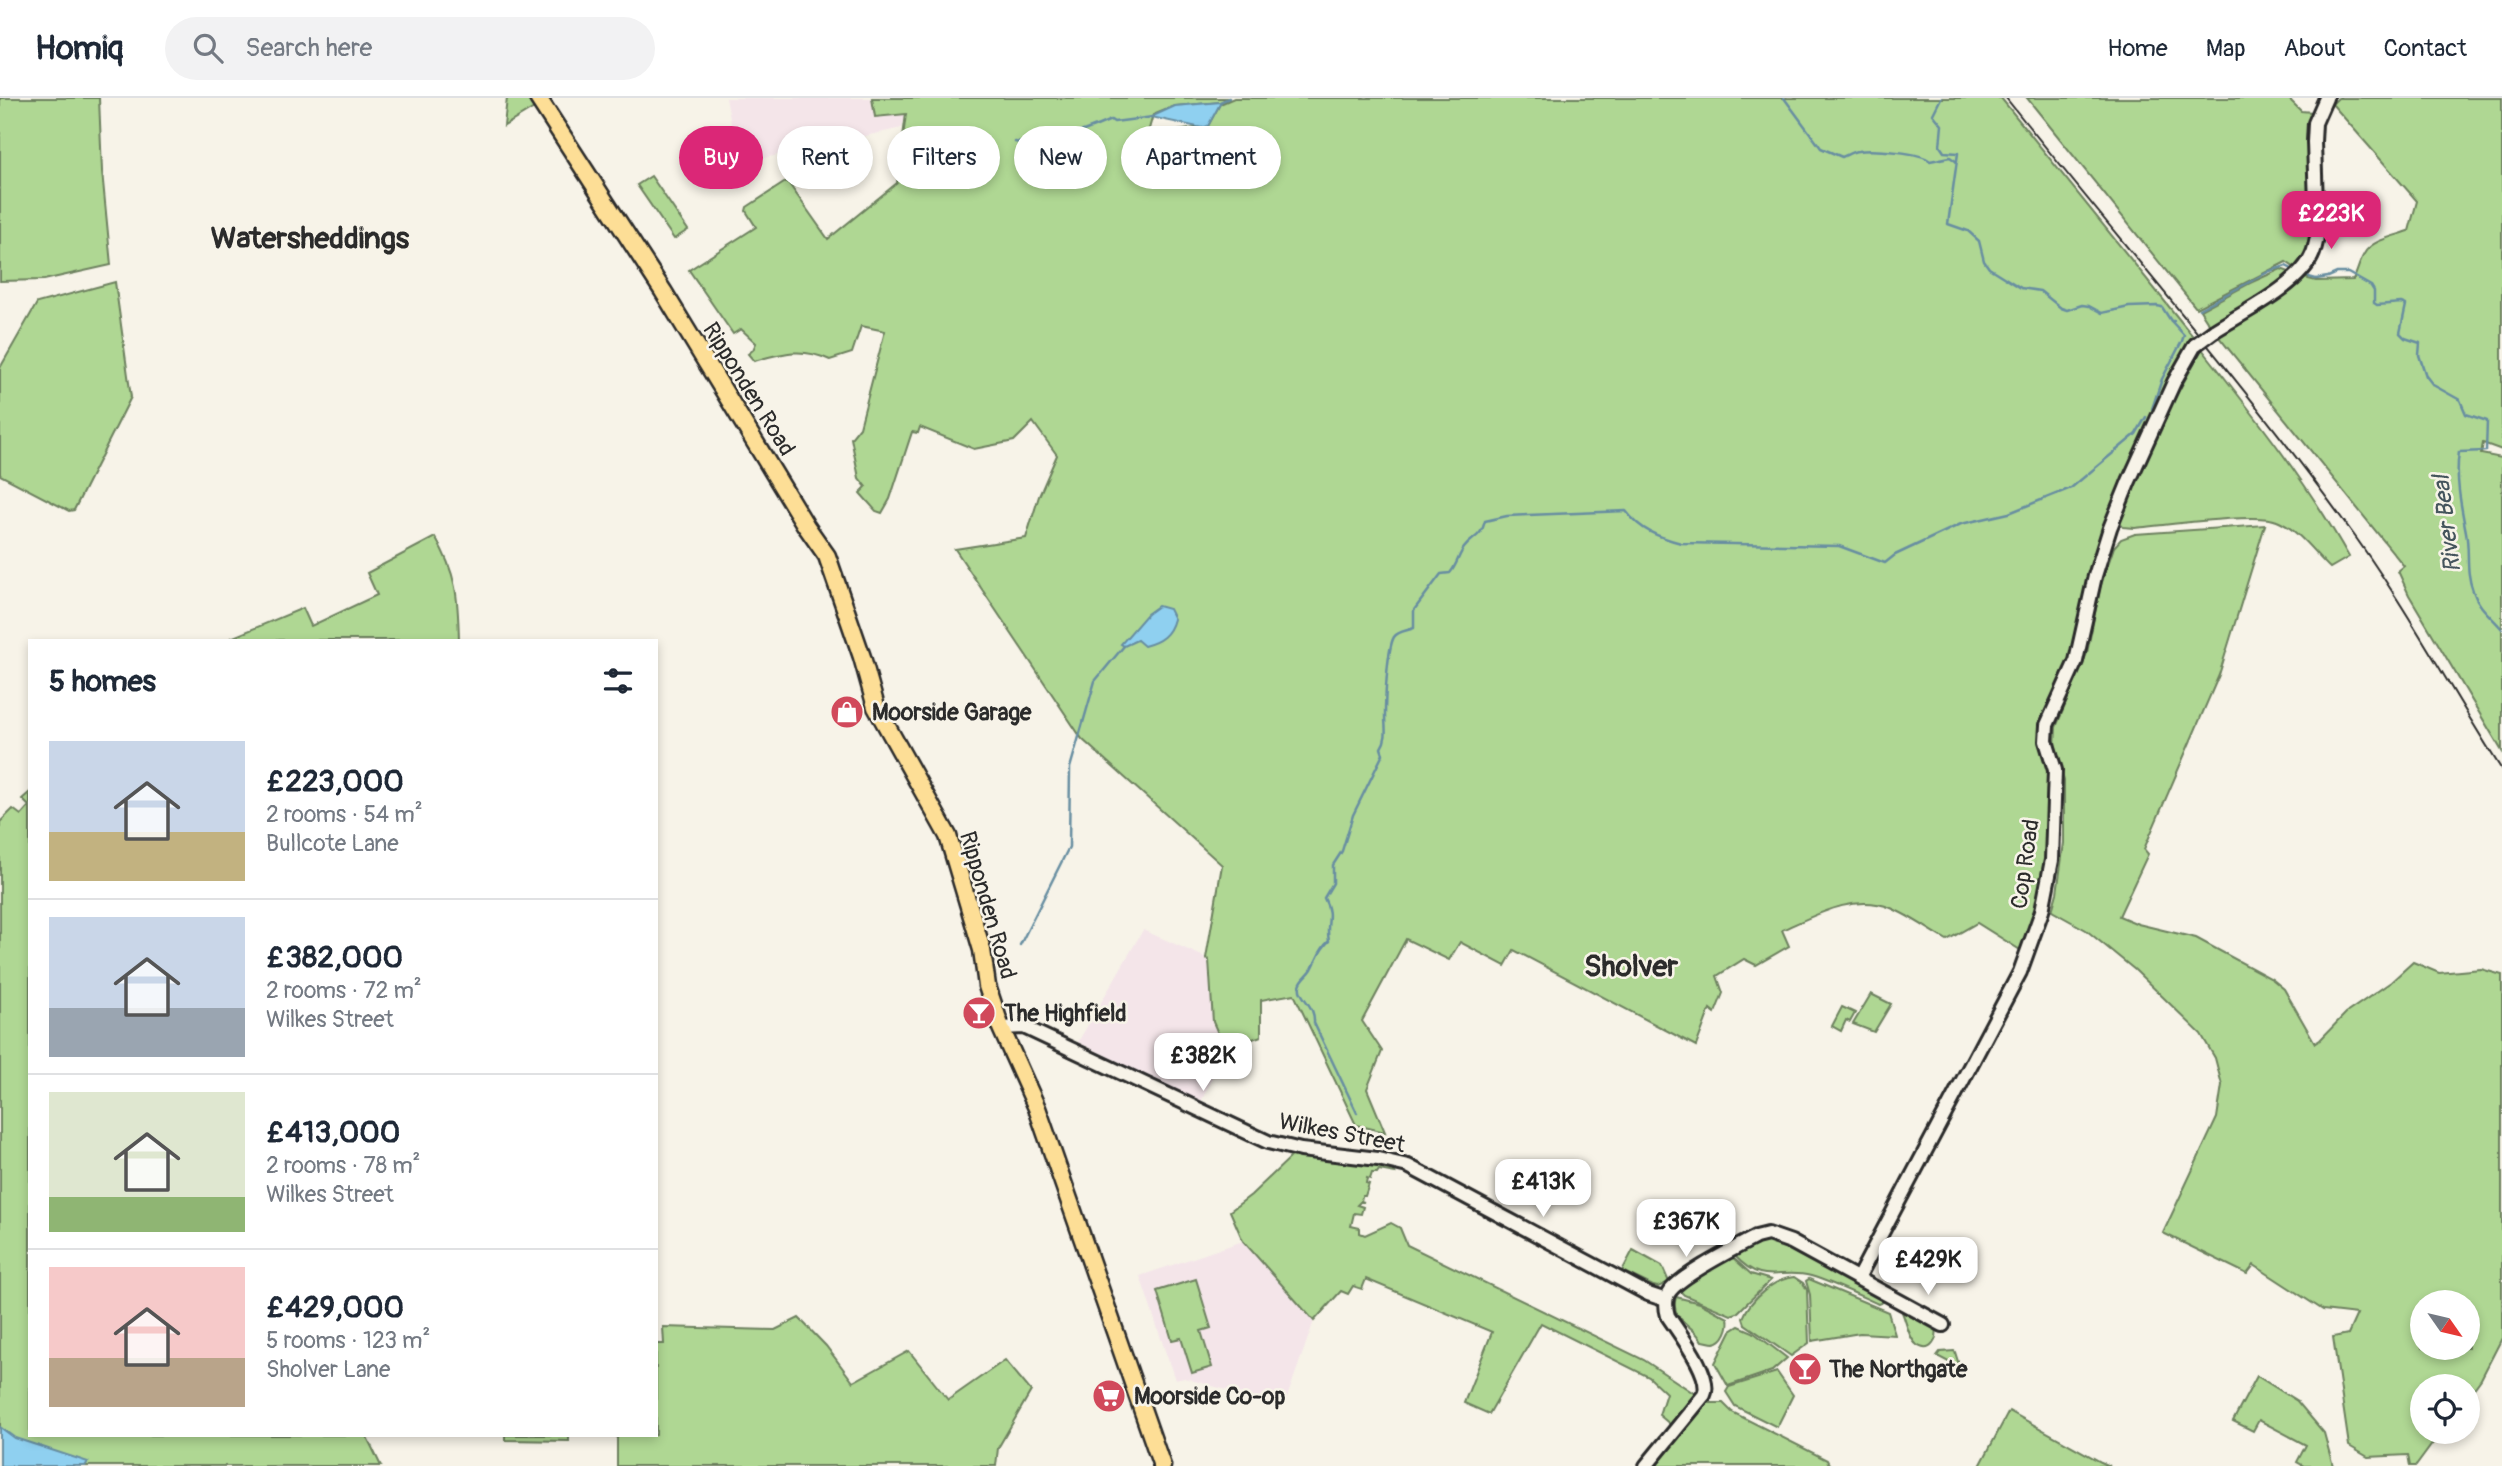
<!DOCTYPE html>
<meta charset="utf-8">
<style>
:root{--surface:#fff;--page:#f2f2f3;--text:#1f2937;--muted:#747a83;--line:#e0e1e3;--accent:#db2777}
body{margin:0;font-family:Pangolin,sans-serif;background:var(--page);color:var(--text);height:100vh;display:flex;flex-direction:column;font-size:26px;white-space:nowrap}
*{box-sizing:border-box;margin:0}
p{font-size:23px;color:var(--muted)}
.icon{flex:none;width:38px;height:38px;fill:none;stroke:currentColor;stroke-width:2;stroke-linecap:round;stroke-linejoin:round}
.map{position:relative;flex:1;overflow:hidden}
.panel{position:absolute;left:28px;top:541px;width:630px;height:798px;display:flex;flex-direction:column;background:var(--surface);border-radius:0px;box-shadow:0 4px 10px #0003}
.panel>*{flex:none}
.top-card{position:absolute;left:679px;top:28px;width:665px;height:63px;display:flex;gap:14px}
.needle{width:46px;rotate:124deg}
.tools{position:absolute;left:2410px;top:1192px;display:grid;gap:14px}
.tools a{display:grid;place-items:center;width:70px;height:70px;border-radius:50%;background:var(--surface);box-shadow:0 4px 10px #0003;font-size:35px}
.price{position:absolute;translate:-50% -60px;padding:0 16px;border-radius:14px;background:#fff;color:#222;font-size:23px;line-height:46px;filter:drop-shadow(0 2px 4px #0008)}
.price::after{content:'';position:absolute;left:50%;top:42px;width:21px;height:16px;margin-left:-10px;background:inherit;clip-path:polygon(0 0,100% 0,50% 100%)}
.price.active{background:var(--accent);color:#fff}
ul{padding:0;list-style:none}
li{display:flex;align-items:center;gap:21px;height:175px;padding:0 21px}
li+li{border-top:2px solid var(--line)}
li span{display:grid;place-items:center;flex:none;width:196px;height:140px;border-radius:0px;color:#555}
li>.icon{margin-inline-start:auto}
span .icon{width:84px;height:84px;fill:#fffc;stroke-width:1}
li b{font-size:30px}
h2{display:flex;justify-content:space-between;align-items:center;height:84px;padding:0 21px;font-size:30px}
.chip{padding:0 24px;border-radius:32px;background:var(--surface);box-shadow:0 4px 10px #0003;font-size:24px;line-height:63px}
.chip.active{background:var(--accent);color:#fff}
header{display:flex;align-items:center;gap:42px;box-sizing:border-box;height:98px;padding:0 35px;background:var(--surface);border-bottom:2px solid var(--line)}
header strong{font-size:33px}
nav{display:flex;gap:38px;margin-inline-start:auto;font-size:24px}
.search{width:490px;height:63px;background:var(--page);display:flex;align-items:center;gap:18px;box-sizing:border-box;padding:0 24px;border-radius:38px;color:var(--muted);font-size:26px}
.map>svg:first-child{display:block}
.built{fill:#f4e5e9}
.green{fill:#afd793;stroke:#6d815f;stroke-width:2;fill-rule:evenodd}
.water{fill:#8fd0f0;stroke:#678ea1;stroke-width:2}
.lines{fill:none;stroke-linecap:round;stroke-linejoin:round}
.stream{stroke:#678ea1;stroke-width:2.5}
.minor-casing{stroke:#2b2b2b;stroke-width:18}
.major-casing{stroke:#2b2b2b;stroke-width:21}
.minor{stroke:#f7f3e8;stroke-width:12}
.major{stroke:#fdde96;stroke-width:16}
.tram{stroke:#2b2b2b;stroke-width:2}
.minor-bridge-casing{stroke:#2b2b2b;stroke-width:18;stroke-linecap:butt}
.minor-bridge{stroke:#f7f3e8;stroke-width:12}
.labels{text-anchor:middle;dominant-baseline:central;stroke-width:5;stroke-linejoin:round;paint-order:stroke}
.street-label{font-size:23px;fill:#2b2b2b;stroke:#f7f3e8}
.poi-label{font-size:23px;font-weight:bold;fill:#2b2b2b;stroke:#f7f3e8;text-anchor:start}
.water-label{font-size:24px;font-style:italic;fill:#44545c;stroke:#f7f3e8}
.district-label{font-size:30px;font-weight:bold;fill:#2b2b2b;stroke:#f7f3e8}
</style>
<header>
<strong>Homiq</strong>
<div class="search"><svg class="icon" aria-label="search" viewBox="0 0 24 24"><circle cx="10" cy="10" r="6"/><path d="M15 15l6 6"/></svg>Search here</div>
<nav><a>Home</a><a>Map</a><a>About</a><a>Contact</a></nav>
</header>
<div class="map">
<svg width="2502" height="1368" viewBox="0 0 2502 1368">
<rect width="100%" height="100%" fill="#f7f3e8"/>
<filter id="ink" filterUnits="userSpaceOnUse"><feTurbulence type="fractalNoise" baseFrequency=".0143" numOctaves="2"/><feDisplacementMap in="SourceGraphic" scale="14" xChannelSelector="R" yChannelSelector="G"/><feConvolveMatrix kernelMatrix="1 2 1 2 8 2 1 2 1" color-interpolation-filters="sRGB"/></filter>
<g filter="url(#ink)">
<g class="built">
<polygon points="726,0 872,0 872,6 906,16 902,30 727,68 712,48 732,46 734,41"/>
<polygon points="1143,832 1209,861 1213,924 1225,951 1201,1004 1078,944"/>
<polygon points="1243,1143 1314,1223 1284,1308 1184,1280 1175,1282 1140,1178"/>
</g>
<g class="green">
<polygon points="0,0 99,0 102,73 111,167 44,182 0,183"/>
<polygon points="507,0 527,0 534,10 504,28"/>
<path d="M872 0H1229L1221 4 1175 8 1153 17 1147 38 1208 28 1220 6 1234 0H2001L2195 241 2132 366 2072 563 2041 638 2049 670 2046 784 2025 855 1977 825 1947 842C1929 832 1910 818 1891 810 1854 795 1816 817 1782 832L1789 848 1756 867 1744 861 1717 878 1723 895 1715 915 1710 911 1696 948 1514 852 1505 868 1460 844 1449 862 1406 841 1362 923 1382 953 1367 991 1385 1034 1356 1027 1294 896 1261 902V938L1225 951 1213 924 1209 862 1206 860 1222 767 1082 641 955 451 1026 440 1039 398 1057 357 1033 324 1014 343 974 351 920 329 918 335 912 334 890 401 882 415 876 413 860 395 866 389 859 380 851 340 860 329 885 233 861 228 852 255 830 262C802 249 783 255 754 263L748 256 753 252 756 245 741 231 733 236 689 172 756 129 746 113 747 109 787 83 828 141 897 85 906 16 875 19Z"/>
<polygon points="2027,0 2288,0 2301,13 2312,14 2312,146 2297,171 2286,164 2196,210"/>
<path d="M2338 0H2502V352L2483 345 2481 356 2502 360V653L2409 497 2398 473 2404 468 2218 238 2301 179 2316 183 2353 182C2358 173 2359 164 2364 156 2371 142 2395 138 2409 133L2417 103 2332 6Z"/>
<polygon points="651,78 688,132 674,141 637,87"/>
<polygon points="2281,171 2292,175 2284,182 2211,229 2200,212 2250,185"/>
<polygon points="115,184 131,299 74,412 69,413 0,377 0,270 37,205"/>
<path d="M2202 251C2255 318 2307 384 2349 459L2330 470C2313 454 2299 432 2277 423 2257 414 2162 428 2135 430L2123 429 2120 425 2138 376 2171 307Z"/>
<path d="M2265 427 2219 577 2144 751 2148 756 2119 818 2138 826 2196 840 2272 881 2284 891 2315 945 2320 942 2346 915 2391 884 2413 864 2439 875 2481 871 2502 877V1240L2481 1281 2468 1299V1288H2422V1334H2441L2416 1368H2410L2408 1357 2368 1359 2349 1348 2333 1239 2348 1236 2357 1216 2323 1212 2254 1167 2247 1176 2163 1135 2217 1020 2222 987 2215 960 2201 936 2135 872 2086 832 2052 813 2057 795 2064 745V683L2055 650 2056 629 2087 555 2100 490 2114 449 2121 441 2135 436ZM2422 1204H2468V1250H2422Z"/>
<path d="M435 439C457 476 458 500 459 542H232L231 540 303 510 311 528 377 497 367 475Z"/>
<polygon points="30,694 30,1337 366,1337 381,1368 0,1368 0,724 13,711 21,717 29,708 22,701"/>
<polygon points="1871,896 1891,906 1874,934 1853,926"/>
<polygon points="1842,909 1855,915 1850,924 1846,922 1841,933 1832,928"/>
<polygon points="1294,1056 1378,1066 1393,1071 1395,1075 1379,1072 1377,1075 1372,1075 1370,1081 1367,1080 1366,1085 1369,1086 1365,1098 1362,1098 1361,1103 1364,1104 1360,1104 1357,1107 1363,1109 1361,1116 1354,1115 1351,1128 1360,1130 1360,1135 1365,1137 1391,1125 1400,1130 1407,1147 1644,1262 1695,1296 1671,1327 1659,1317 1666,1295 1649,1279 1541,1225 1489,1316 1464,1305 1492,1234 1366,1181 1362,1191 1353,1188 1348,1196 1341,1193 1314,1223 1243,1143 1230,1113 1251,1097"/>
<path d="M1767 1142 1780 1145 1884 1201 1883 1204 1878 1206C1856 1196 1834 1185 1811 1178 1778 1169 1765 1190 1735 1158V1156L1758 1144Z"/>
<polygon points="1633,1152 1662,1168 1669,1184 1658,1189 1653,1188 1622,1173"/>
<polygon points="1731,1158 1751,1176 1771,1182 1737,1215 1731,1217 1684,1197 1679,1192"/>
<path d="M1794 1179 1803 1185 1807 1192 1809 1245 1791 1258 1745 1226 1743 1220C1750 1201 1774 1181 1794 1179Z"/>
<polygon points="1196,1181 1211,1230 1201,1233 1212,1269 1192,1275 1181,1240 1172,1242 1157,1193"/>
<polygon points="1809,1181 1888,1214 1895,1237 1860,1235 1812,1243 1810,1197 1806,1183"/>
<path d="M1676 1199 1700 1205 1728 1220C1730 1228 1725 1244 1714 1245 1710 1245 1706 1243 1702 1243 1693 1226 1669 1222 1676 1199Z"/>
<path d="M1904 1212 1936 1229C1939 1240 1931 1257 1917 1247 1909 1241 1906 1223 1902 1214Z"/>
<polygon points="799,1220 826,1248 853,1284 909,1253 948,1302 1005,1262 1031,1293 998,1350 996,1368 617,1368 617,1337 656,1337 656,1246 664,1246 663,1229 775,1232"/>
<polygon points="1739,1228 1753,1234 1787,1260 1772,1273 1728,1288 1715,1265 1731,1233"/>
<polygon points="1954,1253 1955,1254 1960,1270 1937,1258 1940,1254"/>
<polygon points="1777,1274 1793,1297 1777,1329 1735,1308 1726,1294 1729,1289"/>
<polygon points="2257,1278 2297,1303 2324,1335 2333,1368 2304,1368 2297,1364 2306,1347 2259,1322 2253,1333 2233,1323"/>
<polygon points="1707,1305 1723,1305 1732,1314 1827,1362 1829,1366 1827,1368 1656,1368"/>
<polygon points="2009,1313 2101,1364 2110,1368 1980,1368"/>
<polygon points="505,1337 569,1337 569,1343 505,1342"/>
</g>
<g class="water">
<polygon points="1221,4 1208,28 1202,30 1151,19 1175,8"/>
<path d="M1158 508 1169 511 1174 521C1170 537 1160 544 1144 548L1137 542 1124 548 1121 546 1147 516Z"/>
<polygon points="0,1329 15,1340 88,1364 85,1368 0,1368"/>
</g>
<g class="lines">
<g class="stream">
<path d="M1784 0 1821 50 1842 59C1847 57 1853 53 1858 53 1873 51 1922 54 1930 63L1950 59 1957 64"/>
<polyline points="1941,0 1933,16 1942,27 1940,48 1944,54 1958,55 1948,126 1968,133 1979,143 1984,163 1989,170 2021,190 2040,193 2061,210 2067,212 2082,207 2089,208 2102,215 2129,209 2157,208 2162,209 2171,223 2174,223"/>
<polyline points="1220,4 1229,0"/>
<path d="M1015 44C1039 51 1088 32 1111 22L1114 24 1153 19"/>
<path d="M2305 178 2316 181 2328 179 2337 175H2348L2371 188 2374 193V205L2377 207 2401 205 2406 207 2400 235 2405 240 2420 245 2419 257 2426 278 2433 287 2460 302 2466 316 2487 323 2486 353 2459 354C2455 380 2461 408 2466 434 2470 454 2465 472 2473 493 2478 509 2491 518 2502 531"/>
<polyline points="2199,211 2270,173 2286,168 2292,171"/>
<polyline points="2152,311 2162,281 2182,243 2184,237 2172,224"/>
<polyline points="1020,847 1069,749 1070,670 1095,583 1124,548"/>
<path d="M1357 1015 1314 925C1315 911 1307 906 1301 895 1296 884 1307 879 1312 871 1318 860 1319 852 1329 843 1325 824 1334 819 1324 800L1333 785V767L1342 753 1353 717 1383 656 1381 650C1388 639 1385 630 1385 618 1385 603 1387 551 1394 539 1398 533 1407 533 1414 530V512L1441 476 1450 475C1457 467 1458 458 1464 450 1473 438 1481 440 1485 423L1507 418 1626 413C1640 432 1658 439 1681 445L1839 448 1885 465 1895 457 1961 426 2009 415 2071 390 2136 336 2146 319"/>
</g>
<defs>
<g id="minor">
<path d="M2214 233C2242 215 2301 187 2313 155 2315 150 2316 144 2317 139L2314 44 2315 25 2326 0"/>
<polyline points="1001,930 1024,929 1268,1044 1301,1052 1378,1061 1408,1068 1648,1196 1666,1202"/>
<polyline points="1858,1180 2020,874 2042,813 2052,762 2055,672 2046,643 2047,627 2076,563 2095,478 2110,430 2129,383 2174,284 2195,247"/>
<path d="M1646 1368 1704 1297C1713 1278 1679 1235 1668 1218 1666 1211 1665 1203 1668 1196 1677 1179 1737 1149 1756 1139L1768 1136 1791 1144 1943 1227"/>
</g>
<polyline id="major" points="538,0 663,193 806,428 827,458 862,559 876,609 948,738 982,852 987,888 1001,930 1037,1010 1162,1368"/>
</defs>
<use href="#minor" class="minor-casing"/>
<use href="#major" class="major-casing"/>
<use href="#minor" class="minor"/>
<use href="#major" class="major"/>
<path class="tram" d="M2006 0C2118 141 2237 277 2343 422 2402 501 2449 589 2502 672"/>
<defs>
<polyline id="minor-bridge" points="2195,247 2214,233"/>
</defs>
<use href="#minor-bridge" class="minor-bridge-casing"/>
<use href="#minor-bridge" class="minor-bridge"/>
</g>
</g>
<defs>
<symbol id="shop-disc" viewBox="-11 -11 22 22"><circle r="9.5" fill="#d1495b" stroke="#f7f3e8"/><path d="M-5-2.5h2.3a2.7 3.5 0 0 1 5.4 0H5L5.5 6h-11ZM-1.5-2.5h3a1.5 2.3 0 0 0-3 0Z" fill="#fff"/></symbol>
<symbol id="bar-disc" viewBox="-11 -11 22 22"><circle r="9.5" fill="#d1495b" stroke="#f7f3e8"/><path d="M-6-5H6L.8 .8V4.5H3.5V6h-7V4.5H-.8V.8Z" fill="#fff"/></symbol>
<symbol id="supermarket-disc" viewBox="-11 -11 22 22"><circle r="9.5" fill="#d1495b" stroke="#f7f3e8"/><path d="M-6-5.5h2.5l.6 2H6L4.5 2H-2.5L-4.4-4H-6ZM-1.5 3.2a1.3 1.3 0 1 0 .1 0ZM3 3.2a1.3 1.3 0 1 0 .1 0Z" fill="#fff"/></symbol>
</defs>
<g fill-rule="evenodd">
<use href="#shop-disc" x="828" y="595" width="38" height="38"/>
<use href="#bar-disc" x="960" y="896" width="38" height="38"/>
<use href="#bar-disc" x="1786" y="1252" width="38" height="38"/>
<use href="#supermarket-disc" x="1090" y="1279" width="38" height="38"/>
</g>
<g class="labels">
<g class="street-label">
<text transform="translate(749 291) rotate(58)">Ripponden Road</text>
<text transform="translate(2025 766) rotate(-82)">Cop Road</text>
<text transform="translate(988 807) rotate(74)">Ripponden Road</text>
<text transform="translate(1342 1035) rotate(11)">Wilkes Street</text>
</g>
<g class="poi-label">
<text x="872" y="614">Moorside Garage</text>
<text x="1004" y="915">The Highfield</text>
<text x="1829" y="1271">The Northgate</text>
<text x="1134" y="1298">Moorside Co-op</text>
</g>
<g class="water-label">
<text transform="translate(2447 426) rotate(-97)">River Beal</text>
</g>
<g class="district-label">
<text x="310" y="140">Watersheddings</text>
<text x="1631" y="868">Sholver</text>
</g>
</g>
</svg>
<div class="tools">
<a><svg class="needle" viewBox="-14 -14 28 28"><path d="M0-13l5 13h-10z" fill="#e53935"/><path d="M0 13l5-13h-10z" fill="#747a83"/></svg></a>
<a><svg class="icon" aria-label="locate" viewBox="0 0 24 24"><circle cx="12" cy="12" r="6"/><path d="M12 2v4M12 18v4M2 12h4M18 12h4"/></svg></a>
</div>
<b class="price active" style="left:2331px;top:153px">£223K</b>
<b class="price" style="left:1203px;top:995px">£382K</b>
<b class="price" style="left:1543px;top:1121px">£413K</b>
<b class="price" style="left:1686px;top:1161px">£367K</b>
<b class="price" style="left:1928px;top:1199px">£429K</b>
<div class="top-card">
<a class="chip active">Buy</a>
<a class="chip">Rent</a>
<a class="chip">Filters</a>
<a class="chip">New</a>
<a class="chip">Apartment</a>
</div>
<section class="panel">
<h2>5 homes<svg class="icon" aria-label="filters" viewBox="0 0 24 24"><path d="M4 7h16M4 17h16"/><circle cx="9" cy="7" r="2"/><circle cx="15" cy="17" r="2"/></svg></h2>
<ul>
<li><span style="background:linear-gradient(#c9d6e8 65%,#c2b280 0)"><svg class="icon" aria-label="home" viewBox="0 0 24 24"><path d="M3 11l9-7 9 7M6 9v11h12V9"/></svg></span><div><b>£223,000</b><p>2 rooms · 54 m²</p><p>Bullcote Lane</p></div></li>
<li><span style="background:linear-gradient(#c9d6e8 65%,#9aa5b1 0)"><svg class="icon" aria-label="home" viewBox="0 0 24 24"><path d="M3 11l9-7 9 7M6 9v11h12V9"/></svg></span><div><b>£382,000</b><p>2 rooms · 72 m²</p><p>Wilkes Street</p></div></li>
<li><span style="background:linear-gradient(#dfe7d0 75%,#8fb573 0)"><svg class="icon" aria-label="home" viewBox="0 0 24 24"><path d="M3 11l9-7 9 7M6 9v11h12V9"/></svg></span><div><b>£413,000</b><p>2 rooms · 78 m²</p><p>Wilkes Street</p></div></li>
<li><span style="background:linear-gradient(#f6c9c9 65%,#b9a48a 0)"><svg class="icon" aria-label="home" viewBox="0 0 24 24"><path d="M3 11l9-7 9 7M6 9v11h12V9"/></svg></span><div><b>£429,000</b><p>5 rooms · 123 m²</p><p>Sholver Lane</p></div></li>
</ul>
</section>
</div>
